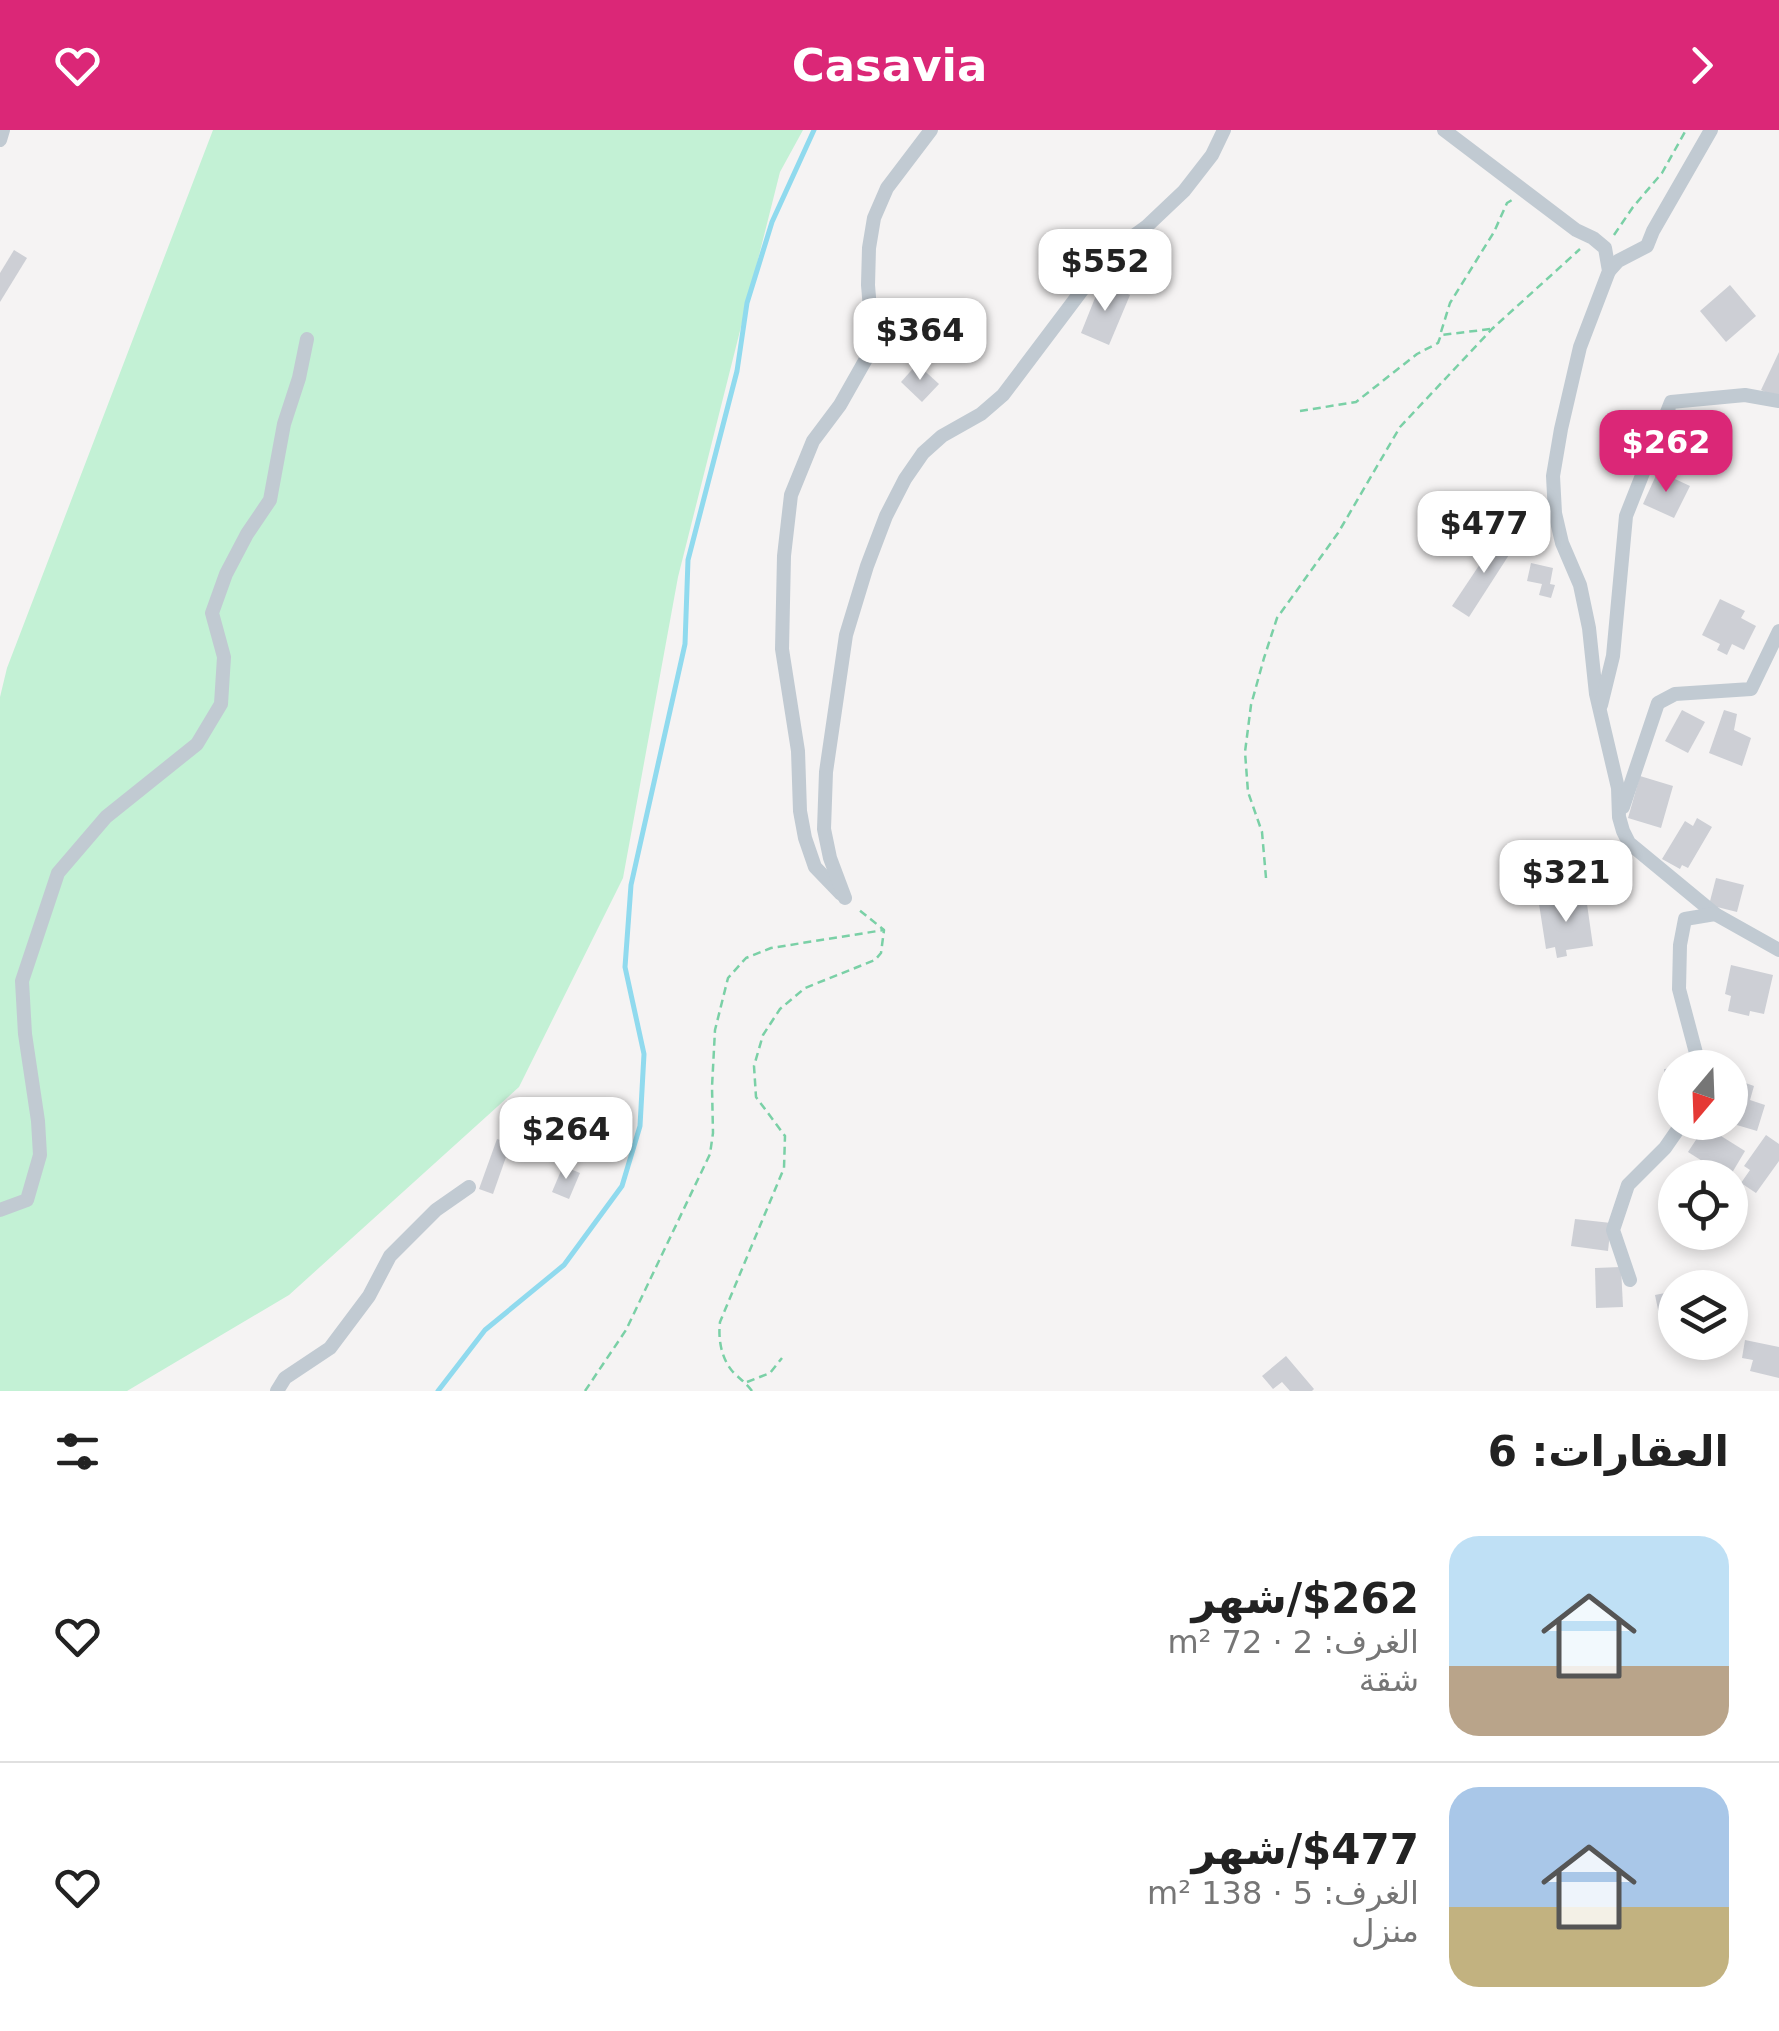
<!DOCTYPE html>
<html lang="ar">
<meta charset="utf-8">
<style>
:root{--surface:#fff;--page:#f2f2f2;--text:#222;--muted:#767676;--line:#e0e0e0;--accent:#db2777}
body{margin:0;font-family:"DejaVu Sans",Vazirmatn,sans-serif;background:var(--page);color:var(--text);direction:rtl;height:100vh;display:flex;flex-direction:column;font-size:38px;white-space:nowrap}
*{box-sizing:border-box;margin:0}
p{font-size:32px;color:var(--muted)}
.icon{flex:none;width:55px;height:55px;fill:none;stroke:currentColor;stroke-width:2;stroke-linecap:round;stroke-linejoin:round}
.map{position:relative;height:1261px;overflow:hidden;direction:ltr}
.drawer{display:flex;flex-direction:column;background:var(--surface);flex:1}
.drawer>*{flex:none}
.needle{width:65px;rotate:199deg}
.buttons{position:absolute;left:1658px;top:920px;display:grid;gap:20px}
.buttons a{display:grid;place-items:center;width:90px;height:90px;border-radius:50%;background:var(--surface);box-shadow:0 5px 15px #0003;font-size:50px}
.price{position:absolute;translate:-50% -85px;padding:0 22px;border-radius:20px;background:#fff;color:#222;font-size:32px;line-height:65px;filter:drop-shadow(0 2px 5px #0008)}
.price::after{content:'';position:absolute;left:50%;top:60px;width:30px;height:22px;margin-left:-15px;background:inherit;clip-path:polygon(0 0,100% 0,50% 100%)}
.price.on{background:var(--accent);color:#fff}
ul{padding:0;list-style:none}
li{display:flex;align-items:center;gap:30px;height:250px;padding:0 50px}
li+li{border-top:2px solid var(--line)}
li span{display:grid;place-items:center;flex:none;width:280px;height:200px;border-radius:30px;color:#555}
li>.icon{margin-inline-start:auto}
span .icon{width:120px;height:120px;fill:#fffc;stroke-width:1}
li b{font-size:42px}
h2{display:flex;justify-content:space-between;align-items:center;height:120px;padding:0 50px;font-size:42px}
header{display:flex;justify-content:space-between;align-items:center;height:130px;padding:0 50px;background:var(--accent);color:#fff;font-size:45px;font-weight:700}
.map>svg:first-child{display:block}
.green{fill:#c3f1d5}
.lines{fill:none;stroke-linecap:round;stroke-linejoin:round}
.stream{stroke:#90daee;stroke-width:5}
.building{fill:#cdcfd5}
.path{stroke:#7ad0a6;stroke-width:2.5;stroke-dasharray:8 5;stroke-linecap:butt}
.street{stroke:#c1cad2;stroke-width:14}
</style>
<header><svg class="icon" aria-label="forward" viewBox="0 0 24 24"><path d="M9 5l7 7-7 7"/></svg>Casavia<svg class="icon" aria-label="heart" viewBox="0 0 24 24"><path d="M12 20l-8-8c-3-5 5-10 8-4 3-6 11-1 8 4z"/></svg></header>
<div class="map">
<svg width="1779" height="1261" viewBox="0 0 1779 1261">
<rect width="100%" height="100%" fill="#f5f3f3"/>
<polygon class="green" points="213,0 803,0 780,42 678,447 623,748 519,957 289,1165 127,1261 0,1261 0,567 7,538"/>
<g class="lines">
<polyline class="stream" points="438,1261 485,1200 564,1135 622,1056 640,996 644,924 625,837 631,755 685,514 688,430 737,241 747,173 772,92 814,0"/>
</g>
<g class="building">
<polygon points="14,120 27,128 0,172 0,143"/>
<polygon points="1101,153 1130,165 1109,215 1081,203"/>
<polygon points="1730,155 1756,186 1726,212 1700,181"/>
<polygon points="1779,222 1779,269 1761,260"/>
<polygon points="917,234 939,254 922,272 901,252"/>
<polygon points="1658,341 1690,356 1674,388 1643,374"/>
<polygon points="1500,404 1516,414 1469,487 1452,476"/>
<polygon points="1531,433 1553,438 1550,454 1555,455 1551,468 1539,465 1542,454 1527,451"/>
<polygon points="1720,469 1745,481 1741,488 1756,496 1744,520 1732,514 1727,525 1717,520 1720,514 1702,505"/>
<polygon points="1682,580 1705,592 1688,623 1665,611"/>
<polygon points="1724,580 1737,584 1734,600 1751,608 1742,636 1709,623"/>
<polygon points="1640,646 1673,656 1661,698 1628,688"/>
<polygon points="1697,688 1712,697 1688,738 1682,735 1680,739 1662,729 1685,691 1693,696"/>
<polygon points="1716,748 1744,755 1737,782 1709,775"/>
<polygon points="1586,767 1593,816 1566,820 1567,826 1557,828 1555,817 1546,819 1539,774"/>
<polygon points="1731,835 1773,845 1764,884 1750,881 1749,886 1728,881 1731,866 1725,864"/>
<polygon points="1675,938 1675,970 1667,971 1664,939"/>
<polygon points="1740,951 1754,956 1750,970 1765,975 1757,1001 1730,993 1730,961 1736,962"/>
<polygon points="1705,996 1745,1021 1729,1048 1688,1022"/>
<polygon points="1766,1005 1779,1014 1779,1031 1756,1063 1741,1053 1750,1040 1744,1036"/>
<polygon points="497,1009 511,1013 493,1064 479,1059"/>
<polygon points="563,1036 580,1043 569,1069 552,1062"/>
<polygon points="1575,1089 1611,1093 1608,1121 1571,1116"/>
<polygon points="1621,1137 1623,1177 1596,1178 1595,1138"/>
<polygon points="1675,1161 1675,1191 1661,1194 1655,1165"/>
<polygon points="1745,1210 1779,1217 1779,1248 1750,1241 1753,1230 1742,1228"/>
<polygon points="1286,1226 1314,1259 1312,1261 1290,1261 1282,1252 1273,1259 1262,1246"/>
</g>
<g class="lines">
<g class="path">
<polyline points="1614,105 1633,77 1662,43 1686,0"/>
<polyline points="1441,202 1450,173 1494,102 1507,73 1512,70"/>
<polyline points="1300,281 1356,272 1417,224 1438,213 1441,205 1491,199"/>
<polyline points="1266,748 1262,702 1248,662 1245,622 1251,575 1264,528 1277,488 1338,403 1400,297 1492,199 1580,119"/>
<polyline points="747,1252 770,1243 782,1228"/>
<polyline points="585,1261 626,1200 710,1024 713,1003 712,957 715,900 728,848 746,828 771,818 884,800"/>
<path d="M752 1261C746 1253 740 1249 733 1242 721 1228 718 1209 720 1192L784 1038 785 1006 756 967 754 936 763 905 780 879 805 858 875 830 881 823 884 800 858 779"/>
</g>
<g class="street">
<polyline points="1444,0 1576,100 1593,108 1605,118 1609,141 1580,217 1561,299 1553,346 1555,383 1562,413 1580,455 1589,498 1596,564 1618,658 1619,687 1623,701 1629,713 1715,784 1779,820"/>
<polyline points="0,10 3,0"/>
<polyline points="1609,141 1618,131 1647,116 1653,101 1711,0"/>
<polyline points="1601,575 1613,526 1626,386 1671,272 1745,265 1779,271"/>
<polyline points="1623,677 1658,573 1675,564 1751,559 1779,501"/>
<polyline points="841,764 815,737 805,708 800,681 798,621 782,519 784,426 791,365 813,311 840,275 870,222 871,191 868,155 869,118 874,88 887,58 931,0"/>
<polyline points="845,768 830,728 824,699 826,642 846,505 867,436 886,386 905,349 923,323 942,306 981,284 1003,265 1110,123 1146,97 1184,61 1212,25 1224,0"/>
<polyline points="1700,938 1679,859 1680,815 1685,789 1715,784"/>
<polyline points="0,1080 27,1070 40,1025 38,991 25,904 22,851 58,743 106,687 197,614 221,574 224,527 212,483 226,444 247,404 270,370 284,294 299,248 307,209"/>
<polyline points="1630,1150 1613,1100 1628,1055 1665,1018 1683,992"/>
<polyline points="277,1261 285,1248 330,1218 369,1166 390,1126 436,1080 469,1057"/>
</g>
</g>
</svg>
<div class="buttons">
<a><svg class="needle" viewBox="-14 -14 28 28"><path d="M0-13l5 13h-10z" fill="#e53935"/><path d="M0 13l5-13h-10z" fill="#767676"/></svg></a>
<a><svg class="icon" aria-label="locate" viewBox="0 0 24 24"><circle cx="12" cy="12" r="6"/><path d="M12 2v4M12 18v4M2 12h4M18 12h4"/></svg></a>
<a><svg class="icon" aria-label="layers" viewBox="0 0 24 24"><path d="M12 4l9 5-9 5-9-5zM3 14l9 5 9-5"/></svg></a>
</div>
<b class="price" style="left:1105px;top:184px">$552</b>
<b class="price" style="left:920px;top:253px">$364</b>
<b class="price on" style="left:1666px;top:365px">$262</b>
<b class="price" style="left:1484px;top:446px">$477</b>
<b class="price" style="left:1566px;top:795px">$321</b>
<b class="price" style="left:566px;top:1052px">$264</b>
</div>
<section class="drawer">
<h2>العقارات: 6<svg class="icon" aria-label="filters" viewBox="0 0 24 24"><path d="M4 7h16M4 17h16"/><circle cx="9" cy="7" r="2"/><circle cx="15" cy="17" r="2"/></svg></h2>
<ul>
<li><span style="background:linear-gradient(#bfe0f5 65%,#b9a48a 0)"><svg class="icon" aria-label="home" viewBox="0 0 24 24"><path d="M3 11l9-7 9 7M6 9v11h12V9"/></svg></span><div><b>$262/شهر</b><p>الغرف: 2 · 72 m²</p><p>شقة</p></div><svg class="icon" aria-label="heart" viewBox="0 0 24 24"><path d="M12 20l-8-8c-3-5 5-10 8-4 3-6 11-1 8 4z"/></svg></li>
<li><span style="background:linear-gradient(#a9c7e8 60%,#c2b280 0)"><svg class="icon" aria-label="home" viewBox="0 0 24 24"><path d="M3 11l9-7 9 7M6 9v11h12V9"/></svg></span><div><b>$477/شهر</b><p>الغرف: 5 · 138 m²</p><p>منزل</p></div><svg class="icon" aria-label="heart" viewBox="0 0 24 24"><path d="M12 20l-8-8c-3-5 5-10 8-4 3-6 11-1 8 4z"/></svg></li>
</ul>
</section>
